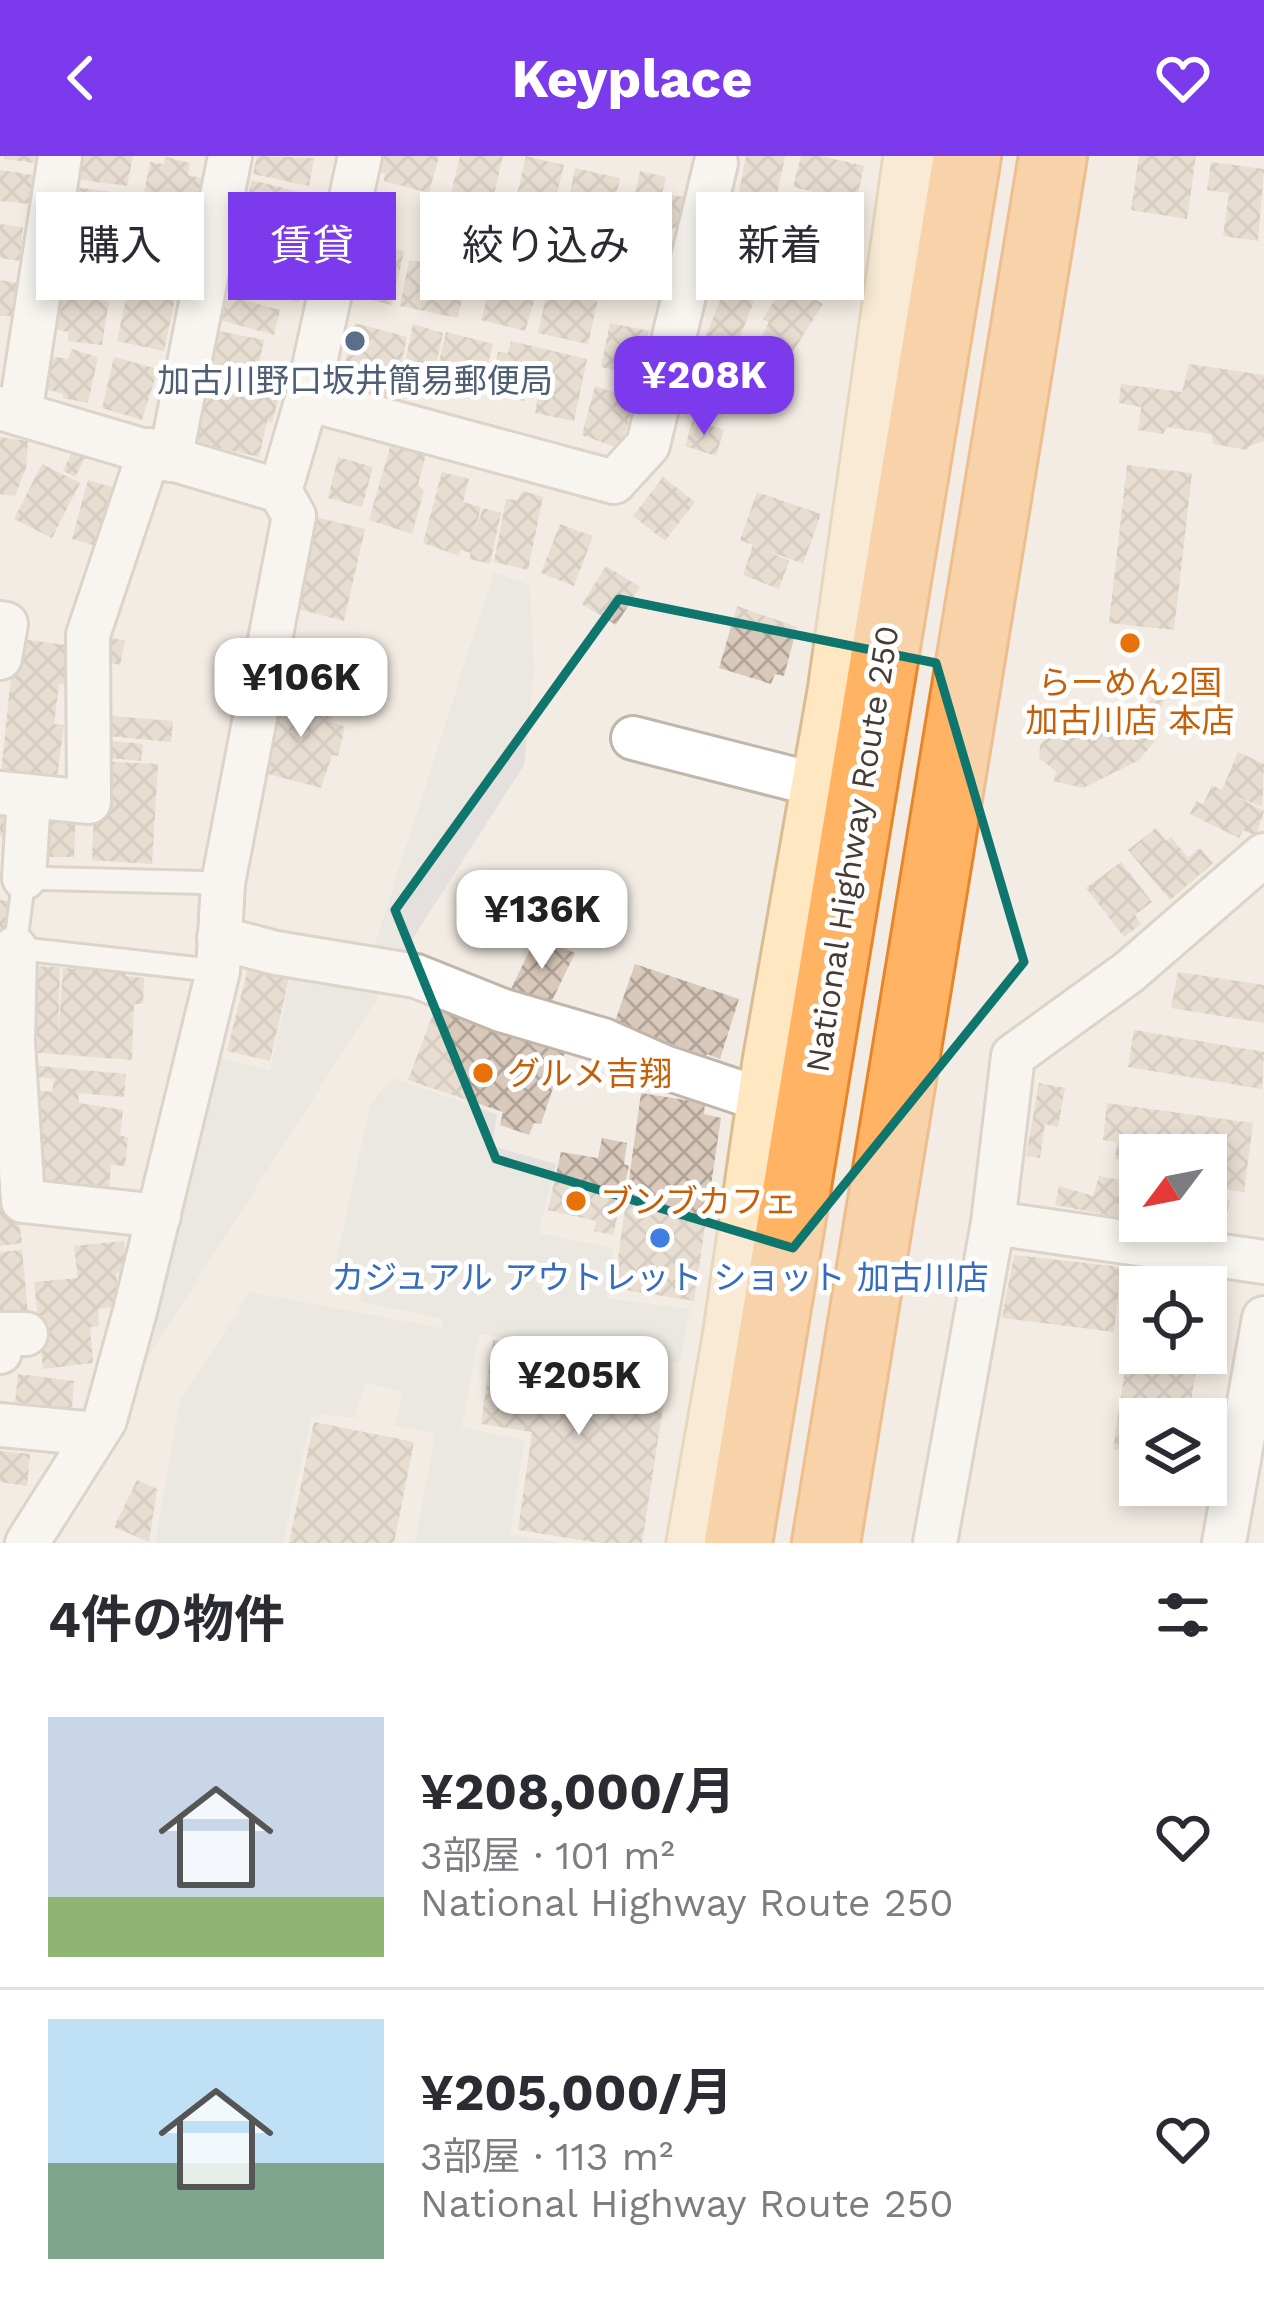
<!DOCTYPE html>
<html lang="ja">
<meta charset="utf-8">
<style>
:root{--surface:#fff;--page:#f2f2f3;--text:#2b2b33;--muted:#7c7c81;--line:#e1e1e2;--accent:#7c3aed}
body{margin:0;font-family:"Work Sans","Noto Sans JP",sans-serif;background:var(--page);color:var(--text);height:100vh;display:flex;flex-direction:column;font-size:45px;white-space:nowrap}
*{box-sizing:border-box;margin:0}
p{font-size:39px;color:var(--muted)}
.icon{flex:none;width:66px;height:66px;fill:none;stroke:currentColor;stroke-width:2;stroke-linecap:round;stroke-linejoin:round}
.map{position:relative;height:1387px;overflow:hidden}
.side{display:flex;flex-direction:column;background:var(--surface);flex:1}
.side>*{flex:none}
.guide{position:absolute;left:36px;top:36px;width:1194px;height:108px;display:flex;gap:24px}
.needle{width:78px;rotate:238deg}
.controls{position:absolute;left:1119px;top:978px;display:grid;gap:24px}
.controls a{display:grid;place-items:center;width:108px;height:108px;border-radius:0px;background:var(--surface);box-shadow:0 6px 18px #0003;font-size:60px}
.price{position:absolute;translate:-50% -102px;padding:0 27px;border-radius:24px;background:#fff;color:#222;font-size:39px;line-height:78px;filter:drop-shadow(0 3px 6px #0008)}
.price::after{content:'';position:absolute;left:50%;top:72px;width:36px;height:27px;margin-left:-18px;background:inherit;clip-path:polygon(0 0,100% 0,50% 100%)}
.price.current{background:var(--accent);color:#fff}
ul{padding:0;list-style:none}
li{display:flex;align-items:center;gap:36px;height:300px;padding:0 48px}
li+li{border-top:3px solid var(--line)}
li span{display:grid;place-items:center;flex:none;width:336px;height:240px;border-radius:0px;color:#555}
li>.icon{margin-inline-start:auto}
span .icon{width:144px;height:144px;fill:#fffc;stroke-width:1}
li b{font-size:51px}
h2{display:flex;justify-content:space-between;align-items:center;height:144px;padding:0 48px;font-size:51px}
.tag{padding:0 42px;border-radius:0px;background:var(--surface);box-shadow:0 6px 18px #0003;font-size:42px;line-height:108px}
.tag.current{background:var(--accent);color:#fff}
header{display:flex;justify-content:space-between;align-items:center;height:156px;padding:0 48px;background:var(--accent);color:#fff;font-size:54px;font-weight:700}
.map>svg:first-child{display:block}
.parking{fill:#e3e0dd}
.building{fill:url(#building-cross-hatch)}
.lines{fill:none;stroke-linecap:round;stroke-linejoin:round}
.lane-casing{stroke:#c2b5a9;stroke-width:27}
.street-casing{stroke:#c2b5a9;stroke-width:48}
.secondary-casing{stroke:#dabc92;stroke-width:63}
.highway-casing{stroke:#e88529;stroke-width:72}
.lane{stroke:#fff;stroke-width:21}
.street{stroke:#fff;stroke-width:42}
.secondary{stroke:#ffe7c2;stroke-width:57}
.highway{stroke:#ffb363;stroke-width:66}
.marked{fill:none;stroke:#0f766e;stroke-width:9;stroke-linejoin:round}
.service-dot{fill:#5c6f8a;stroke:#fff;stroke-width:4.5}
.food-dot{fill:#e8710a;stroke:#fff;stroke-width:4.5}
.shop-dot{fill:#3f7fe0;stroke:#fff;stroke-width:4.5}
.labels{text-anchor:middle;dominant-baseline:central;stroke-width:10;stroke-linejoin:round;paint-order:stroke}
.service-label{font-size:33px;fill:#4e5e75;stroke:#fff}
.food-label{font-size:33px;fill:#c56008;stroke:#fff;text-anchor:start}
.street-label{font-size:33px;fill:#463c33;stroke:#fff}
.shop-label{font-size:33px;fill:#366cbe;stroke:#fff}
</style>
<header><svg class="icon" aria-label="back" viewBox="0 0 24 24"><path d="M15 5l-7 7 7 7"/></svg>Keyplace<svg class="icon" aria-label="heart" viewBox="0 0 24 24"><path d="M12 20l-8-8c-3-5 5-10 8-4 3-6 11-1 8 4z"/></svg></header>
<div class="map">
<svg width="1264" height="1387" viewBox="0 0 1264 1387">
<defs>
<pattern id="building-cross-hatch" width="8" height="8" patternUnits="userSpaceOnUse" patternTransform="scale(3)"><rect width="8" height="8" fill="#d9c9bb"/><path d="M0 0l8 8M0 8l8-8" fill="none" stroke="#b2a499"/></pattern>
</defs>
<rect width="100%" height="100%" fill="#f3ece4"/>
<g class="parking">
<polygon points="494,416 530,429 534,514 524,609 399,804 370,803"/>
<polygon points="293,812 385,830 115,1253 214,901 270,914"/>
<polygon points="392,922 497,958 492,990 556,1008 538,1077 614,1092 606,1142 690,1153 680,1207 479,1178 462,1271 525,1284 510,1378 563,1387 415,1387 435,1278 395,1269 403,1236 365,1227 355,1262 320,1258 311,1262 283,1387 155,1387 180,1245 250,1136 442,1172 443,1163 360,1146 363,1117 336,1106 370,949"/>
</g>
<g class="building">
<polygon points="4,0 35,0 34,7 4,3"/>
<polygon points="78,0 133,0 127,30 75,23"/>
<polygon points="257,0 314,2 309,30 253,18"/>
<polygon points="377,0 439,0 429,37 384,25 385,18 374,14"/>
<polygon points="460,0 503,0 491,51 450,42"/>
<polygon points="526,0 564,9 550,65 513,55"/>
<polygon points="746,0 785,0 774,54 737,47"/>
<polygon points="801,0 821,0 864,10 856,46 793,31"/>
<polygon points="1139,0 1196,0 1187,63 1131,54"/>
<polygon points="166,1 190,7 188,19 210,24 204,53 174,52 171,63 162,61 158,81 166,83 166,94 189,100 181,138 127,126 150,6 164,8"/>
<polygon points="1211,6 1264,13 1258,85 1223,80 1229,37 1207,34"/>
<polygon points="575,12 620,22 600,115 572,110 580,78 572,75 573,65 565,63"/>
<polygon points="0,14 33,19 29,48 0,45"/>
<polygon points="640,15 666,21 662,38 684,41 681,73 629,65"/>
<polygon points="252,24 310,39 302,68 244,54"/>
<polygon points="74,31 125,38 122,84 91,81 91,66 70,64"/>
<polygon points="242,65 297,78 291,105 236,93"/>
<polygon points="0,68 23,71 20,105 0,102"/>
<polygon points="362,85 404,95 392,149 344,138"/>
<polygon points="437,86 472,95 458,162 400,150 409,104 420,106 424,90 435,92"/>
<polygon points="84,91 119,97 114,137 62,128 66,94 82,96"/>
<polygon points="623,95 670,105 660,145 612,134"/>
<polygon points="508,99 534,107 529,133 537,135 525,175 481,164 497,105 505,106"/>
<polygon points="234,102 305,118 299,146 228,130"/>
<polygon points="573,113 603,120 588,188 538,177 550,123 570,126"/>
<polygon points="0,124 18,127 11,160 0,160"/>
<polygon points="728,125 757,137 731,204 701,192"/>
<polygon points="786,125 823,148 780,216 757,204 763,189 759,186 769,166 763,163"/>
<polygon points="128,133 175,143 164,195 117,185"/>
<polygon points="57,137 109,145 102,189 68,185 68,176 49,172"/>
<polygon points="227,139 280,154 274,179 220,164"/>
<polygon points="355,167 407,181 394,241 340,227"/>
<polygon points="610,167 649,175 639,220 601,211"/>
<polygon points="413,168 443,177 432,228 402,221"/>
<polygon points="219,175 264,184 257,217 212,208"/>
<polygon points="446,176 493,188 479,243 453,237 449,245 431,240"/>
<polygon points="511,185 587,203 574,265 535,257 540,231 527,230 524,245 488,237 498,196 508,197"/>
<polygon points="72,193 98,201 88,247 63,242 63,238 43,232 54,201 68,203"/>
<polygon points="114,201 158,213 142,264 102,252"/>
<polygon points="1189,208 1264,219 1264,285 1249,290 1248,294 1213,288 1212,278 1167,271 1163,278 1138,274 1141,251 1119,247 1121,228 1182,236"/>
<polygon points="210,214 260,226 257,238 278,243 272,267 267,265 259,301 194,286"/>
<polygon points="595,230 634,243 621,293 582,279"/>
<polygon points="693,264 724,274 716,300 685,290"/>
<polygon points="0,281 28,285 26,312 15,340 0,338"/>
<polygon points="76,288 89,295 75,321 63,315"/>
<polygon points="391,288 426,298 418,329 424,335 412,378 369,364"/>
<polygon points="338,301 373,311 362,351 328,342"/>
<polygon points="42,308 80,327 52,382 14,363"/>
<polygon points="1127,309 1192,317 1174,474 1109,467"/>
<polygon points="442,316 469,323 463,346 481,351 475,375 483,352 501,357 490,408 469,403 471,397 460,394 459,400 423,387"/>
<polygon points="663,321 695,346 665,385 633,360"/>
<polygon points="88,324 126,335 110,394 72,383"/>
<polygon points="523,335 543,341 528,414 494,406 506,343 517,344"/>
<polygon points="757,336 821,358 803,408 764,393 789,405 779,433 743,419 753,389 740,384"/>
<polygon points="315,361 365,373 344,465 294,452"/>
<polygon points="560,368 593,380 574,430 541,417"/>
<polygon points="606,410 640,431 616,469 582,448"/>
<polygon points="737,450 797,471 784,520 775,518 771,528 719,512"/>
<polygon points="105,480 125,485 120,509 99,504"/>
<polygon points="15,482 80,491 74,530 59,528 54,568 64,569 55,635 0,627"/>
<polygon points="278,535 335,551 332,566 345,571 338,600 332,599 321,632 257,615"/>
<polygon points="1152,539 1164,544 1156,566 1144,562"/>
<polygon points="98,559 173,565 171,586 97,579"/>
<polygon points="1064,565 1159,580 1139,604 1083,632 1054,625 1056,615 1039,602 1040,589 1048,580 1061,576"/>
<polygon points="102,584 143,588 141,605 101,601"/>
<polygon points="1238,596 1264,608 1262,651 1233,639 1264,655 1256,680 1243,674 1239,682 1190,658 1196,645 1203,649 1212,629 1222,634"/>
<polygon points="96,605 158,608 152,708 92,704"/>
<polygon points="0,644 19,682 0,680"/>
<polygon points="33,650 76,650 74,701 49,701 48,696 31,695"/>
<polygon points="1156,672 1166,685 1171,681 1188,702 1200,692 1213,707 1170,744 1128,694"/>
<polygon points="1121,706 1152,746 1135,759 1141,768 1124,781 1086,732"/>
<polygon points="0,744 11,745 4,797 0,797"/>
<polygon points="537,779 575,797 548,853 510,835"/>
<polygon points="249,808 290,818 270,905 227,895"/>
<polygon points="635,808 739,843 720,903 707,898 702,909 678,901 680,891 614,868"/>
<polygon points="30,810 60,811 58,880 63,812 126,815 126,820 144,822 143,848 134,848 132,904 28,896"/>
<polygon points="1178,816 1264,829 1264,867 1171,852"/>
<polygon points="435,853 565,896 541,968 534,967 529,979 500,969 503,956 408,924"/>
<polygon points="1134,874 1264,896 1262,933 1128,911"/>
<polygon points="29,909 126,918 124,941 78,937 79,947 123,954 120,979 128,982 125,1010 111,1009 108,1041 30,1033 38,934 52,936 54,923 28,920"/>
<polygon points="1039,927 1065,932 1058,971 1045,968 1040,1002 1026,1000"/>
<polygon points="641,937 705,947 704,958 721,962 694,1145 614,1132"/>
<polygon points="1107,947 1253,967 1244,1036 1209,1031 1211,1018 1206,1017 1206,999 1176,999 1176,994 1154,991 1153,999 1140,999 1140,1006 1115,1003 1117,986 1103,984"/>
<polygon points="602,982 627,987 624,1008 629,1010 613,1079 594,1075 596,1065 548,1054 561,996 598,1002"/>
<polygon points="11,1011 22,1087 0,1090 0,1013"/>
<polygon points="1099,1020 1140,1028 1140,1065 1055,1049 1059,1030 1093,1040"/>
<polygon points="1206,1040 1230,1044 1222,1081 1149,1067 1206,1065"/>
<polygon points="124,1085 127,1116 116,1117 120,1150 98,1153 99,1170 90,1171 93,1207 43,1213 34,1126 78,1122 74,1090"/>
<polygon points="22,1094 29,1167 0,1170 0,1096"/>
<polygon points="1014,1099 1121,1111 1114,1176 1002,1162"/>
<polygon points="1137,1134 1140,1197 1199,1197 1188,1263 1140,1263 1140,1297 1113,1293"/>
<polygon points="493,1184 649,1208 666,1232 642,1387 600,1387 518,1374 532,1276 481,1268"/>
<polygon points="18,1218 74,1225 72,1252 15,1246"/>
<polygon points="314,1266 414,1286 394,1387 289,1387"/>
<polygon points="0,1295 30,1298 27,1330 0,1326"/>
<polygon points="137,1324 157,1333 149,1386 114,1371"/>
</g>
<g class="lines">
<defs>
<polyline id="lane" points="218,815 15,792 24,722 223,727"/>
<g id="street">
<polyline points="700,73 746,84"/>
<polyline points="307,243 614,326 648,289 716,7"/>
<polyline points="0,252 280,335 294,360 223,727 218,815 135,1155 105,1264 27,1387"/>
<polyline points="20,258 60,0"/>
<polyline points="170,304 230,0"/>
<polyline points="280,335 307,243 360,0"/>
<polyline points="0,467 6,468 0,502"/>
<polyline points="633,582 821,630"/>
<polyline points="0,637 89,646 88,479 150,294"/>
<polyline points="24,722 29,642"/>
<polyline points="219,782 276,797 416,820 501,854 603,884 664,911 766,945"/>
<polyline points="15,792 13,886 23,1045 159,1060"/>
<polyline points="993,1067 1264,1106"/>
<polyline points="0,1196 1,1178 26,1178"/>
<polyline points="0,1269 95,1278"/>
<polyline points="935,1387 993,1067 1013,900 1129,816 1264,699"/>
<polyline points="1224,1387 1264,1162"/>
</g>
<polyline id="secondary" points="696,1387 732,1182 772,906 837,536 913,0"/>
<g id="highway">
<polyline points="738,1387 967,0"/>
<polyline points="826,1387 1053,0"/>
</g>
</defs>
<use href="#lane" class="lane-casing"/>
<use href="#street" class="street-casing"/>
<use href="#secondary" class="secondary-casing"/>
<use href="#highway" class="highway-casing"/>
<use href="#lane" class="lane"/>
<use href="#street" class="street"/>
<use href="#secondary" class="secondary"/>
<use href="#highway" class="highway"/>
</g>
<path d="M0 0H1264V1387H0ZM619 443 936 507 1024 806 793 1092 496 1003 395 754Z" fill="#f3ece4" fill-opacity=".55" fill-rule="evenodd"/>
<path class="marked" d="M619 443 936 507 1024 806 793 1092 496 1003 395 754Z"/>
<circle class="service-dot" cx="355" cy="185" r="12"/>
<g class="food-dot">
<circle cx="1130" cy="487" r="12"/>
<circle cx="483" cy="917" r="12"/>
<circle cx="576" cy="1045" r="12"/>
</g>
<circle class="shop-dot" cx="660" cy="1082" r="12"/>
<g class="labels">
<g class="service-label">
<text x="355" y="224">加古川野口坂井簡易郵便局</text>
</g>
<g class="food-label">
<text x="1130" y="526" text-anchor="middle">らーめん2国<tspan x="1130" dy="38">加古川店 本店</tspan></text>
<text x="507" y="917">グルメ吉翔</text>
<text x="600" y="1045">ブンブカフェ</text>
</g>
<g class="street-label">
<text transform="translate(852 693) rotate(-81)">National Highway Route 250</text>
</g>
<g class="shop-label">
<text x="660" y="1121">カジュアル アウトレット ショット 加古川店</text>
</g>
</g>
</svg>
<div class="controls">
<a><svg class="needle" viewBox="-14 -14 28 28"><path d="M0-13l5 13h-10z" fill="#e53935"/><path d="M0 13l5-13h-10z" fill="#7c7c81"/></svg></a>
<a><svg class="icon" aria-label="locate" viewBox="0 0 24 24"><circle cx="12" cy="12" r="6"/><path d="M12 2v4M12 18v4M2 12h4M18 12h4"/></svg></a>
<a><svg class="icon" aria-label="layers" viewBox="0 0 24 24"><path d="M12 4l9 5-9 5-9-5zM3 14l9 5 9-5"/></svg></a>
</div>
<b class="price current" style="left:704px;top:282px">¥208K</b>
<b class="price" style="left:301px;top:584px">¥106K</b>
<b class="price" style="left:542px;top:816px">¥136K</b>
<b class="price" style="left:579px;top:1282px">¥205K</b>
<div class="guide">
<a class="tag">購入</a>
<a class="tag current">賃貸</a>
<a class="tag">絞り込み</a>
<a class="tag">新着</a>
</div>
</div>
<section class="side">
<h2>4件の物件<svg class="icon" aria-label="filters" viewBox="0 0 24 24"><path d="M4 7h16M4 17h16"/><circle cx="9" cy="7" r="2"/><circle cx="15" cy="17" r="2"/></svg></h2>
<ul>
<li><span style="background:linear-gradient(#c9d6e8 75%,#8fb573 0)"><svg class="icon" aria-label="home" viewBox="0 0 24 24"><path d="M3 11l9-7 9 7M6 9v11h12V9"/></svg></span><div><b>¥208,000/月</b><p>3部屋 · 101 m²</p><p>National Highway Route 250</p></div><svg class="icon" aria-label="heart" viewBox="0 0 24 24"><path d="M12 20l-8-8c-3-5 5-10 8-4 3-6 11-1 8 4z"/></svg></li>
<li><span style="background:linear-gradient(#bfe0f5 60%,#7fa58c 0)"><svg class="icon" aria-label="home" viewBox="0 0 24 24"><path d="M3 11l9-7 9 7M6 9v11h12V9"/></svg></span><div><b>¥205,000/月</b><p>3部屋 · 113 m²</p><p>National Highway Route 250</p></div><svg class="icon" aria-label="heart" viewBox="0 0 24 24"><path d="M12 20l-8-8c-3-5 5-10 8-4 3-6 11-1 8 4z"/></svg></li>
</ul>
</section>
